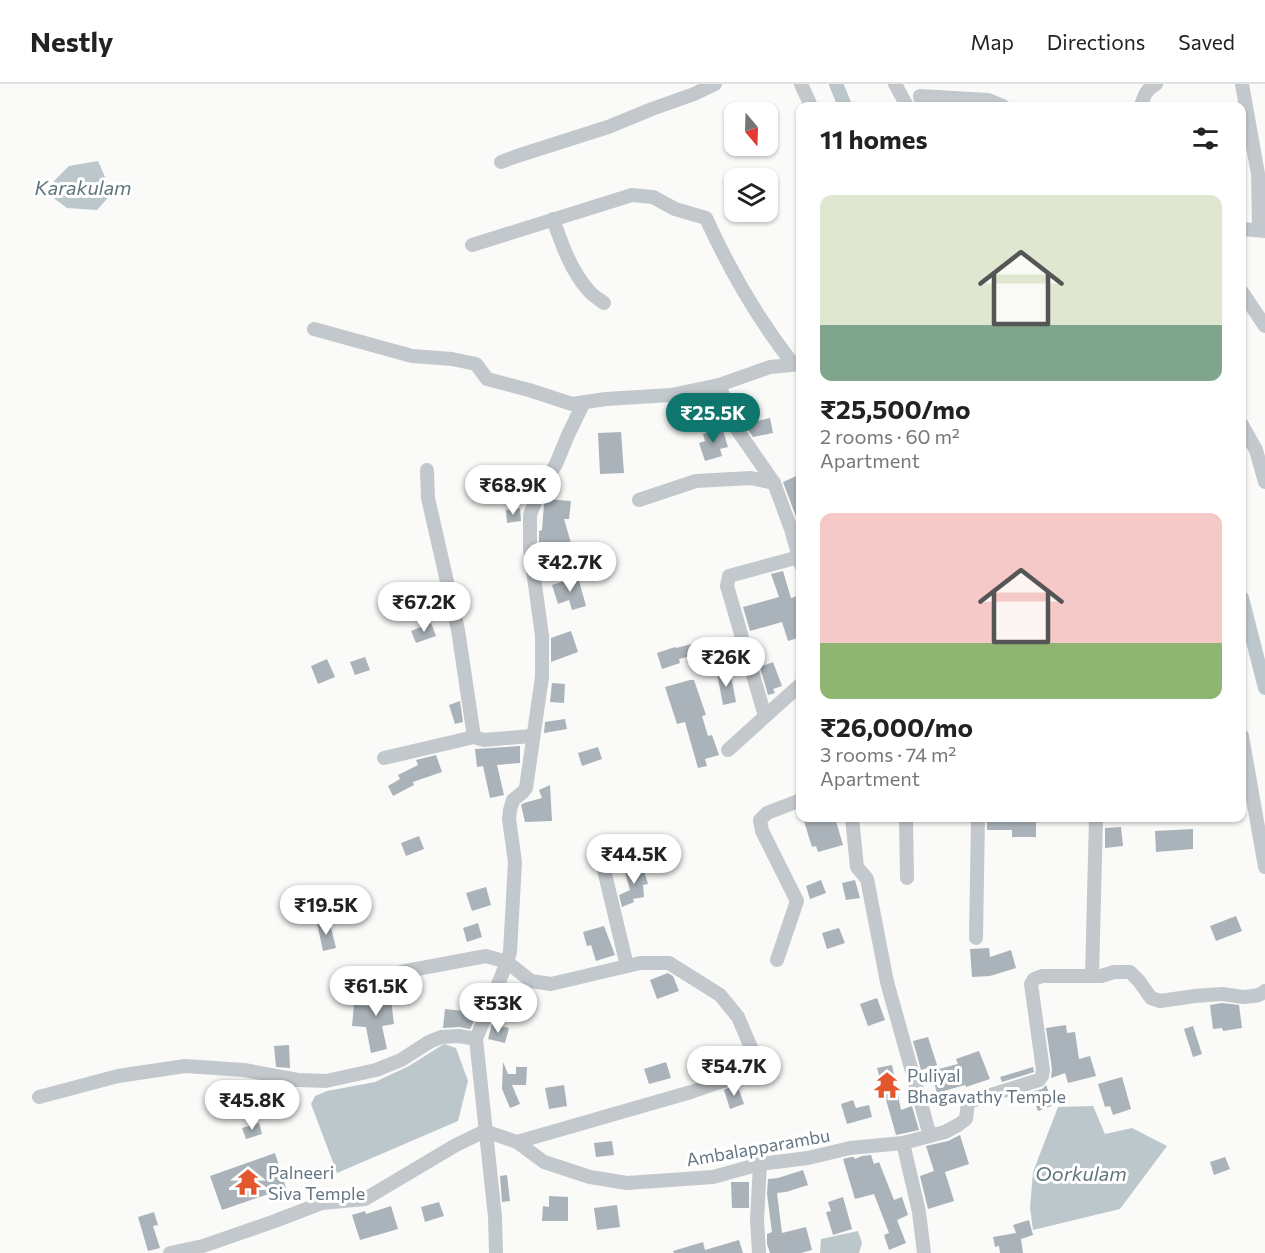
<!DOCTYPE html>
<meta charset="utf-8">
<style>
:root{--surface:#fff;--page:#f6f6f6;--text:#222;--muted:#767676;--line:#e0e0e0;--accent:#0f766e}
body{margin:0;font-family:Commissioner,sans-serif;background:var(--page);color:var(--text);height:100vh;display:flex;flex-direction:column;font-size:22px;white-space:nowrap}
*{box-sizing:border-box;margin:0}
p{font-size:20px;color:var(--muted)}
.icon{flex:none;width:33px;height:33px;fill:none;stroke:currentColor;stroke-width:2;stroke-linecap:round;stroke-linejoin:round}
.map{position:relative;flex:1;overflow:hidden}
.details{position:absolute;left:796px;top:18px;width:450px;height:720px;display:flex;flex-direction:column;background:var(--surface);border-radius:12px;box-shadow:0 2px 4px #0004}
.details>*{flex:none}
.needle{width:39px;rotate:161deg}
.buttons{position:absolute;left:724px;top:18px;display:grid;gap:12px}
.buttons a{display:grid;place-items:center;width:54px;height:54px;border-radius:12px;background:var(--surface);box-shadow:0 2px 4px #0004;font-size:30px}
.price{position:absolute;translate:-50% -51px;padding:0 14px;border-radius:21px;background:#fff;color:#222;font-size:20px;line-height:39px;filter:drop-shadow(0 2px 3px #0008)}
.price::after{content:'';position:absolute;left:50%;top:36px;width:18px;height:14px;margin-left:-9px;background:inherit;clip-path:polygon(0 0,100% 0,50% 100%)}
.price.current{background:var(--accent);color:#fff}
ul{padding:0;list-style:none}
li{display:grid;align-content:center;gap:12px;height:318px;padding:0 24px}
li span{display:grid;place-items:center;height:186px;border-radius:12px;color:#555}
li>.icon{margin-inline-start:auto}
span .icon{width:108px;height:108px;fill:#fffc;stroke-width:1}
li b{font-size:26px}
h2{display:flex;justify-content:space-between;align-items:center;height:72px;padding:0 24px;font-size:26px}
header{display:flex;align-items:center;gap:36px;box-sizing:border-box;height:84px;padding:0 30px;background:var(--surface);border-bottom:2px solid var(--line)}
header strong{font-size:28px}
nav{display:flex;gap:33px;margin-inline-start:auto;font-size:21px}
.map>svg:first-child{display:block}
.water{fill:#bbc7cb}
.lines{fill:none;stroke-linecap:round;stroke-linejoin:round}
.canal{stroke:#bbc7cb;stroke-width:14}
.building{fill:#aab3b9}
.minor{stroke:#c3c8cc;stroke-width:14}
.labels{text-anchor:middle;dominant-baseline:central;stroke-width:6;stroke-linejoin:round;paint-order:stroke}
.poi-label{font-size:18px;fill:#657683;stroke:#fff;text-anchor:start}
.street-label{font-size:18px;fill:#657683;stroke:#fff}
.water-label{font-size:20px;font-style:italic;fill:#60757c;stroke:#fff}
</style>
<header>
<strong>Nestly</strong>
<nav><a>Map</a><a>Directions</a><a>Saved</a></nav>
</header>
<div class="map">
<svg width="1265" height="1169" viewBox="0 0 1265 1169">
<rect width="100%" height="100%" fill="#fafaf8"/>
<g class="water">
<polygon points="98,77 112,109 97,126 67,124 44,107 69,82"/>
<polygon points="444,960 456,964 468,997 458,1037 337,1089 311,1020 315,1012 327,1007 375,998 409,982"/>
<polygon points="1093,1022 1105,1050 1132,1044 1167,1062 1120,1125 1033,1146 1030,1124 1033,1088 1058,1023"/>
<polygon points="858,1147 862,1159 859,1169 820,1169 821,1155"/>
</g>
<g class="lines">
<g class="canal">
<polyline points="836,0 845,22"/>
<polyline points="1242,514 1265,604"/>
</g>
</g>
<g class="building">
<polygon points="770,334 773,349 753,353 745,341 745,340"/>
<polygon points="722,343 728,363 720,365 722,372 705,377 699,359 705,357 703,350"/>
<polygon points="621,348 624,389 600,390 598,349"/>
<polygon points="801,390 801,446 783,398"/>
<polygon points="546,415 571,417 569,435 564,435 571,459 541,468 539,460 539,447 542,446 544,420"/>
<polygon points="520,424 521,437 507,439 506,426"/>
<polygon points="783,487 791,514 801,511 801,553 788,557 782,538 750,547 743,523 779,513 771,490"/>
<polygon points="578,493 586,522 572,526 569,516 558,520 552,501"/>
<polygon points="431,539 436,552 416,559 411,547"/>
<polygon points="571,547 578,568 551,578 551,554"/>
<polygon points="703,557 706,568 679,575 680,579 662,585 657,569 675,563 676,564"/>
<polygon points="365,573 370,586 355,591 350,578"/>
<polygon points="327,575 335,593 318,600 311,582"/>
<polygon points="773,578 782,602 773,605 775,609 768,611 760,583"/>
<polygon points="730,587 736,618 723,621 717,589"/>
<polygon points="690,596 694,596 706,631 702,632 708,652 712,651 719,671 705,675 707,682 698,684 685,638 677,640 665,603"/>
<polygon points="552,599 565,600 564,619 550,618"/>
<polygon points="460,617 463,638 455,640 449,621"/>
<polygon points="565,635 567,645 544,649 545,638"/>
<polygon points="520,662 520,679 497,681 504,711 490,714 483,682 477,683 475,665"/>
<polygon points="598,663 602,675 582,682 578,669"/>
<polygon points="436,671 442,688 413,698 414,701 393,712 388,702 400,695 398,691 418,681 416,676"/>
<polygon points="550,701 552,737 525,738 521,721 524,719 542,714 539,706"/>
<polygon points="803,734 835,734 843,761 818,768 816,762 812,763"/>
<polygon points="987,734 1036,734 1036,753 1012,753 1012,746 987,746"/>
<polygon points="1121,743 1123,762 1105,764 1105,744"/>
<polygon points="1193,745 1193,765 1156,768 1155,747"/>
<polygon points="419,752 424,765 406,772 401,759"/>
<polygon points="642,780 648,800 643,801 644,813 633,815 634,818 622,823 619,811 630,806 624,785"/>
<polygon points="821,796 826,809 810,815 806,802"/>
<polygon points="855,796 860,814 846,816 842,799"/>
<polygon points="486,803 491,821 472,827 466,809"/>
<polygon points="1236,832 1242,847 1216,857 1210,842"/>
<polygon points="329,836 336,864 323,867 317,839"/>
<polygon points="478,839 482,853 467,858 463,844"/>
<polygon points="604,842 615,871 596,877 591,861 587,862 583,848"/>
<polygon points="839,844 845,859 827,865 822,849"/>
<polygon points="989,864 990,873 1011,866 1016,884 990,892 972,893 970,865"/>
<polygon points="668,889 673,892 679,907 657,915 650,896"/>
<polygon points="389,900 394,940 382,942 387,965 371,969 366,943 352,942 354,921 372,922 370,905"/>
<polygon points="877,914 885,936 868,942 860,920"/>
<polygon points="1222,919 1239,921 1242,944 1223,947 1222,944 1213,945 1210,921"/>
<polygon points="445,925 474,928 473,939 470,945 459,943 443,944"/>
<polygon points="492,940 509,944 505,959 488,955"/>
<polygon points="1066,941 1067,949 1075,948 1079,975 1090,972 1096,992 1068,999 1065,989 1051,994 1052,985 1046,944"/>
<polygon points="1193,942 1202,970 1193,973 1184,945"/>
<polygon points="928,953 937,981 921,986 913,957"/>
<polygon points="289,961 290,984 276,983 274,962"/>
<polygon points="979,967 990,995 966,1003 965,1001 937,1009 931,987 958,980 956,975"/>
<polygon points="503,978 508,990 516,990 516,983 527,983 526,1001 512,1001 520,1020 510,1024 502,1005"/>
<polygon points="666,978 671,994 649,1000 644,985"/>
<polygon points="892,981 901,1026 912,1022 919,1046 896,1051 877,984"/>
<polygon points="1033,983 1034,988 1002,998 1000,993"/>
<polygon points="1122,993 1131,1025 1113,1031 1110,1022 1105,1023 1098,1000"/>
<polygon points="737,1000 744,1020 730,1025 724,1006"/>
<polygon points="564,1001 567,1022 549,1025 545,1004"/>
<polygon points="1046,1001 1054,1021 1038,1027 1031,1008 1042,1005"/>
<polygon points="853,1016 856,1024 869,1021 872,1033 847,1040 841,1020"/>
<polygon points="259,1039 262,1050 246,1055 242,1044"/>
<polygon points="960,1051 969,1080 945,1088 954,1117 928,1125 920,1092 934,1087 926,1062 948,1057"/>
<polygon points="612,1057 614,1071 596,1073 594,1059"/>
<polygon points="275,1069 286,1104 222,1126 210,1092"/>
<polygon points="871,1071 874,1080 879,1078 894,1116 902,1113 908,1131 897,1136 906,1159 889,1166 884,1151 889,1149 874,1110 855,1115 843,1075 851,1073 854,1073 855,1075 862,1072"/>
<polygon points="1225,1073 1230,1085 1214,1091 1210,1078"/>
<polygon points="803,1086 808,1101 786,1108 777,1109 782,1149 806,1143 812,1166 801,1169 770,1169 767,1160 767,1150 772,1148 767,1110 768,1095 778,1094"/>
<polygon points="507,1091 510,1117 502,1118 500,1092"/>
<polygon points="731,1098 749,1098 749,1124 732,1124"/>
<polygon points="549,1112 568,1113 568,1137 542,1137 543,1122 549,1123"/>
<polygon points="843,1113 852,1145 833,1151 826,1128 831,1127 828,1118"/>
<polygon points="439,1118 444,1132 425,1138 421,1123"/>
<polygon points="617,1121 620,1143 597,1146 594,1124"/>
<polygon points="391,1122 398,1145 360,1156 352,1131 365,1127 366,1130"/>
<polygon points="154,1128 158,1141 153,1142 160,1164 148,1167 138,1133"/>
<polygon points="1029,1136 1033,1151 1021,1155 1023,1169 1000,1169 999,1162 995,1163 993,1153 1016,1149 1013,1141"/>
<polygon points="739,1156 743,1169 674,1169 673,1167 703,1158 705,1166"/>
</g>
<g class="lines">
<g class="minor">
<polyline points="801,0 811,22"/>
<polyline points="895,0 907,22"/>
<polyline points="1242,0 1258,90 1259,146"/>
<polyline points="922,22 920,12 988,16 1003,22"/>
<path d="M1141 22C1144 12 1146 5 1156 0"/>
<polyline points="501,78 517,72 608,43 652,25 694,10 715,0"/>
<path d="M553 135C562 161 571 187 589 207 593 212 599 215 604 219"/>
<polyline points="1242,145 1265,147"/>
<path d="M472 161 632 111 653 113 675 125 706 134C729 185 758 235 793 280"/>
<polyline points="1242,208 1265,242"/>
<polyline points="314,245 412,272 452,275 476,280 487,295 529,306 572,320 606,315 671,311 719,301 770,283 801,280"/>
<polyline points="719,301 736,344 774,399 791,445 801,481"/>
<polyline points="1242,341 1256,366 1265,398"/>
<polyline points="427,386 428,414 458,546 474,653"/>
<polyline points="639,416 696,397 751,394 774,399"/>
<polyline points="765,632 727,502 729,492 799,473"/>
<polyline points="1242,652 1265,783"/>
<polyline points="728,666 801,600"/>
<polyline points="384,674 474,653 484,656 532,652"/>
<polyline points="852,734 857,783 867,795 887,898 930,1052"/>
<polyline points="906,734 907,794"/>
<polyline points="599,765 627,882"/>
<polyline points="976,854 978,734"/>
<polyline points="777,876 797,817 762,747 760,736 767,729 801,716"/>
<polyline points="1092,892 1096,734"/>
<polyline points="342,904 368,896 406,887 486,872 507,878 510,868 515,778 509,735 510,726 513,716 523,708 526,704 542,593 542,552 530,464 530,431 538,410 556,380 568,351 584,318"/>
<polyline points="39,1013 118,992 185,982 244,986 298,996 326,997 376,986 401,976 429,958 441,953 459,952 476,955"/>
<polyline points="903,1059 919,1128 924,1169"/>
<polyline points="170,1169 203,1162 275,1137 322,1119 365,1115 456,1061 485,1047 517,1058 544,1078 590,1093 627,1099 713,1093 760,1080 808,1074 850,1064 903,1059 945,1048 958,1041 966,1035 968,1018 1039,996 1042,992 1043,986 1031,900 1034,895 1042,892 1101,892 1114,888 1130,888 1139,897 1151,914 1160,917 1195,912 1222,910 1243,913 1253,912 1259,911 1265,907"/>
<polyline points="496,1169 495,1133 476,955 507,878 531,897 551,900 640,879 669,879 720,911 738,933 755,973 754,979 726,996 691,1008 517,1058"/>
<polyline points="759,1169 757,1136 760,1080"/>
</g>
</g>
<defs>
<symbol id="temple-bare" viewBox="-9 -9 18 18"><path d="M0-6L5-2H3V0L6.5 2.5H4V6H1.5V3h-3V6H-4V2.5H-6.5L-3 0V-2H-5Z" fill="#e4572e" stroke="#fff" stroke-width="2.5" paint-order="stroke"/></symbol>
</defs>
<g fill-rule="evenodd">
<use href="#temple-bare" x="868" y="982" width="38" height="38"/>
<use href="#temple-bare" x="229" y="1079" width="38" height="38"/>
</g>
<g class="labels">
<g class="poi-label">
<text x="907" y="991">Puliyal<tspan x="907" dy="21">Bhagavathy Temple</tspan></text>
<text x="268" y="1088">Palneeri<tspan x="268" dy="21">Siva Temple</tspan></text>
</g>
<g class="street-label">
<text transform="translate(758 1063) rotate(-10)">Ambalapparambu</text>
</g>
<g class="water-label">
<text x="83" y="103">Karakulam</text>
<text x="1081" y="1089">Oorkulam</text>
</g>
</g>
</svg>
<div class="buttons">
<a><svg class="needle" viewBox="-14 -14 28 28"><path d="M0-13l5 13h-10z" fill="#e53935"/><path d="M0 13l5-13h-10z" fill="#767676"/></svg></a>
<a><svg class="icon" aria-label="layers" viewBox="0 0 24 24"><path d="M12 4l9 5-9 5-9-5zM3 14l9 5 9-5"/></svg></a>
</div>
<b class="price current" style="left:713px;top:360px">₹25.5K</b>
<b class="price" style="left:513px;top:432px">₹68.9K</b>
<b class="price" style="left:570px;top:509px">₹42.7K</b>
<b class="price" style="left:424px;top:549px">₹67.2K</b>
<b class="price" style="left:726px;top:604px">₹26K</b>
<b class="price" style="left:634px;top:801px">₹44.5K</b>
<b class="price" style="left:326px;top:852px">₹19.5K</b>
<b class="price" style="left:376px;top:933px">₹61.5K</b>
<b class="price" style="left:498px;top:950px">₹53K</b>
<b class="price" style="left:734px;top:1013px">₹54.7K</b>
<b class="price" style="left:252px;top:1047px">₹45.8K</b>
<section class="details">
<h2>11 homes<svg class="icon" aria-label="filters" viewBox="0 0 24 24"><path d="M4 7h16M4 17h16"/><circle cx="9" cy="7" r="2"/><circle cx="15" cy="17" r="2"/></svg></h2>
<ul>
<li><span style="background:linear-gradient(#dfe7d0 70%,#7fa58c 0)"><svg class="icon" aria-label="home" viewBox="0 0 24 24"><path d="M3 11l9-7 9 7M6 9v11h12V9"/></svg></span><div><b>₹25,500/mo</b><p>2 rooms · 60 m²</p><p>Apartment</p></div></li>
<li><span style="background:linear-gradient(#f6c9c9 70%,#8fb573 0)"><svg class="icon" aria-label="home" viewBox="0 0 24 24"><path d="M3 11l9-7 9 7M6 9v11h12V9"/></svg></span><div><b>₹26,000/mo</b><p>3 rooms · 74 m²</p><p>Apartment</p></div></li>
</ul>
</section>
</div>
